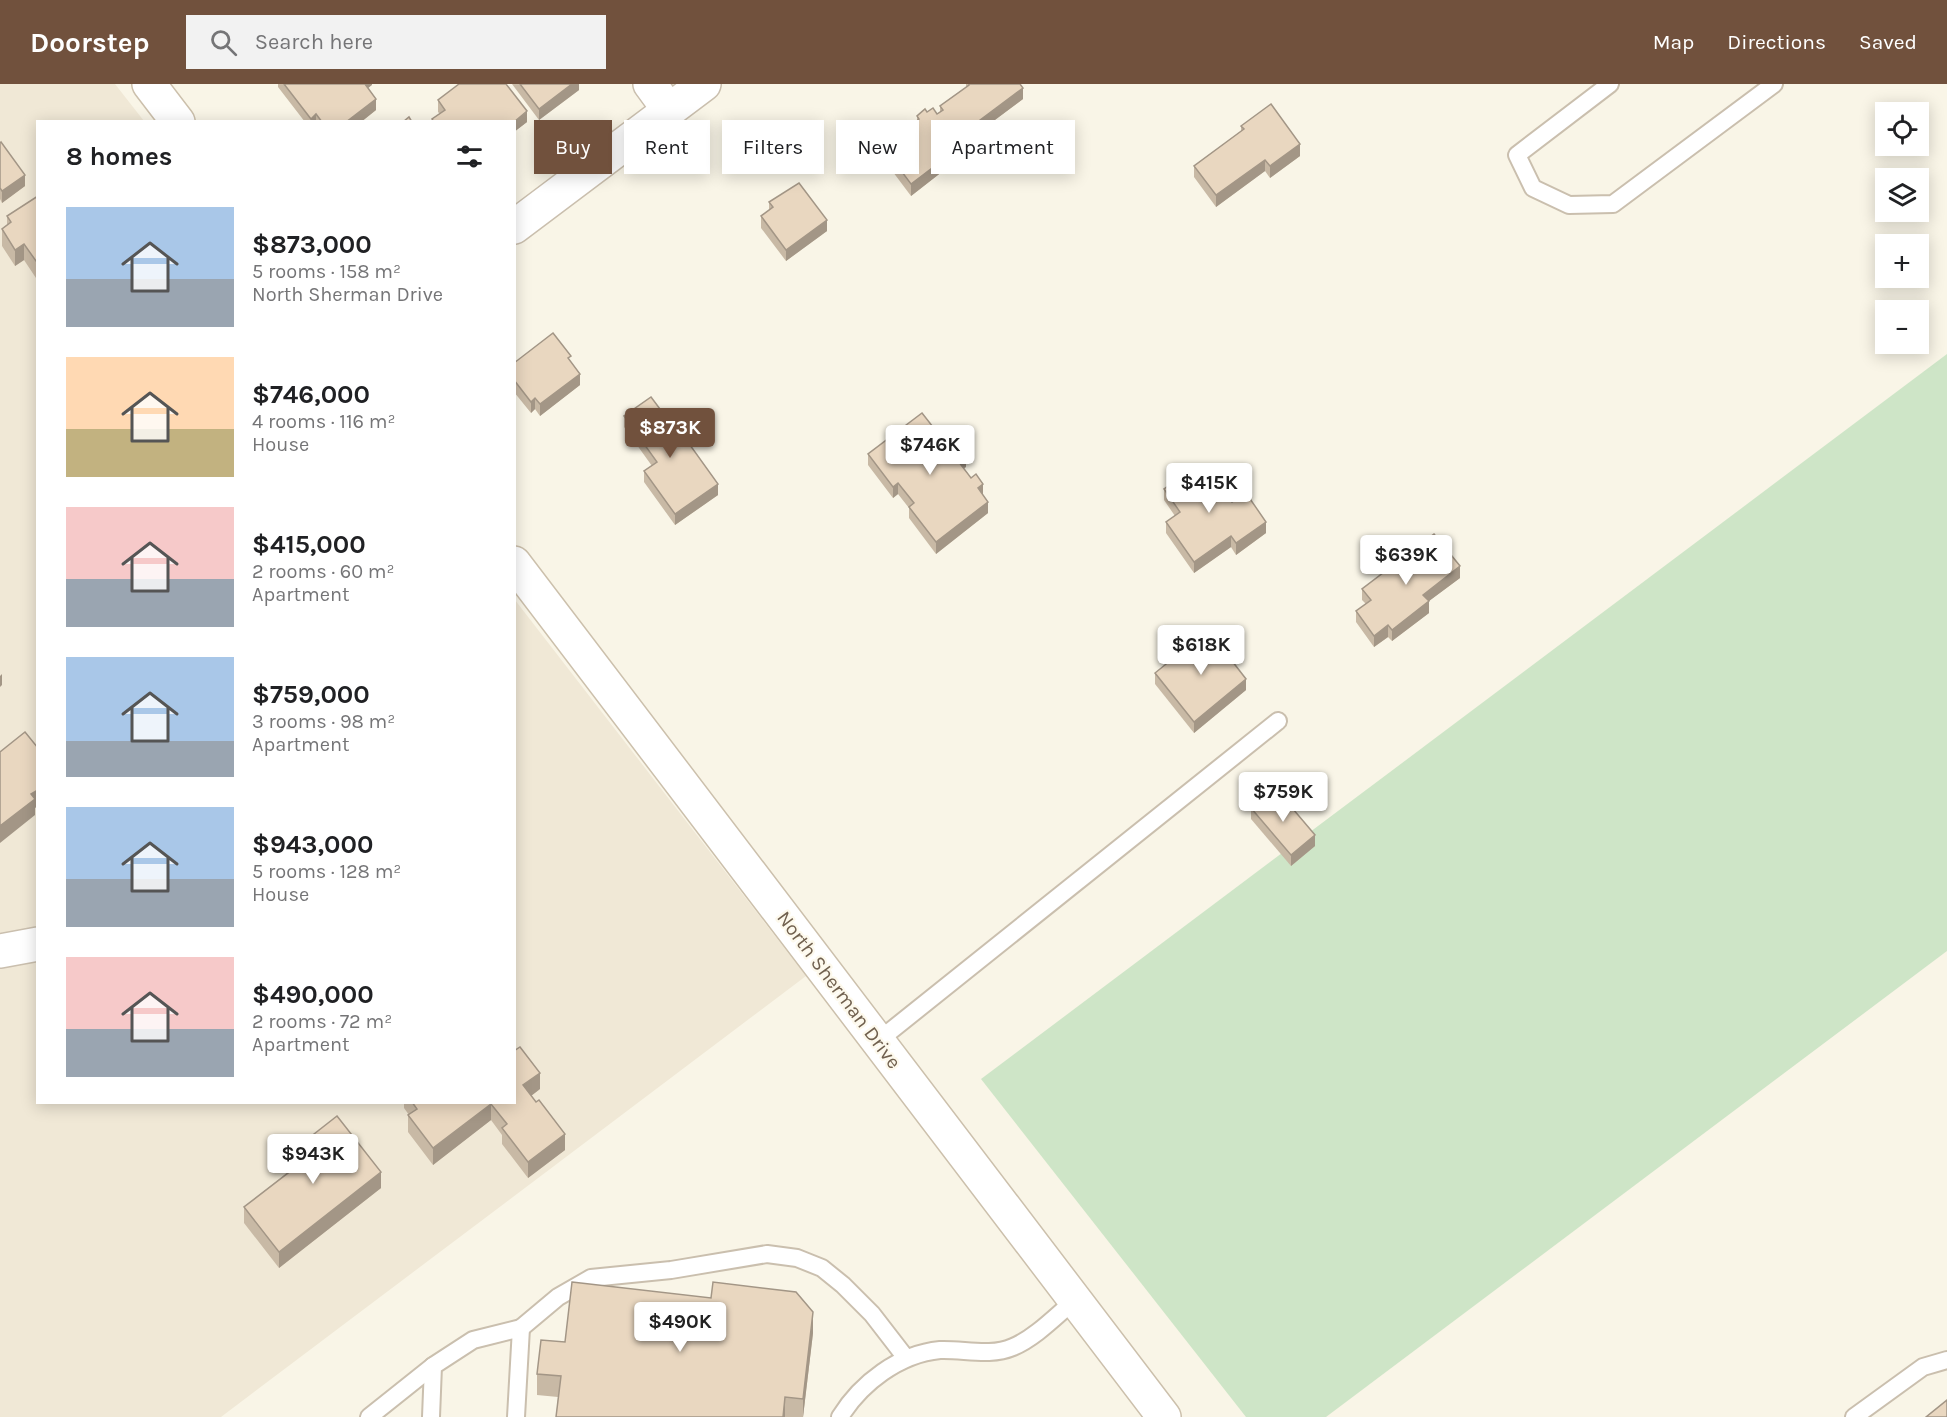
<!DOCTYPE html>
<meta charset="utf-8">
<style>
:root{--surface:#fff;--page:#f2f2f2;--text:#202124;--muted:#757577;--accent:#71513d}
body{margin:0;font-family:Karla,sans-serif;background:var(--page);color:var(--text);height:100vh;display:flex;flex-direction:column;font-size:22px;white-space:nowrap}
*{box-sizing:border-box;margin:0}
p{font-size:20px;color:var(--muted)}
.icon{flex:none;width:33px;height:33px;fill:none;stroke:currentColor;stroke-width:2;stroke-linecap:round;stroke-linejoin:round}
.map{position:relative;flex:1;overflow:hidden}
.drawer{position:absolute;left:36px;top:36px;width:480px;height:984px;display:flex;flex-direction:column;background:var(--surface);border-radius:0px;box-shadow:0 3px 15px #0003}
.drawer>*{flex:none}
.hud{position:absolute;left:534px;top:36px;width:570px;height:54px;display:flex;gap:12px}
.tools{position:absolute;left:1875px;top:18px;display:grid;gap:12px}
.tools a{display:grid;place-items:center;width:54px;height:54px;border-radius:0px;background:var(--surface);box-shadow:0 3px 15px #0003;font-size:30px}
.price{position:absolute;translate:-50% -51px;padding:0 14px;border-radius:6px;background:#fff;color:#222;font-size:20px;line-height:39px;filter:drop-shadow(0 2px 3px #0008)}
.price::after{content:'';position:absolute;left:50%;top:36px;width:18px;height:14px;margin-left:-9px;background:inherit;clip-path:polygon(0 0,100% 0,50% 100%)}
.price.on{background:var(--accent);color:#fff}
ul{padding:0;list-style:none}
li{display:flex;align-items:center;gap:18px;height:150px;padding:0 30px}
li span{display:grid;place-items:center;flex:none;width:168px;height:120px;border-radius:0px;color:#555}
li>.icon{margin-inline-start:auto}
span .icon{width:72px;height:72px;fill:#fffc;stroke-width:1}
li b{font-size:26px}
h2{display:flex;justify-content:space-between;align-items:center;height:72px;padding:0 30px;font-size:26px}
.pill{padding:0 21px;border-radius:0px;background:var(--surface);box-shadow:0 3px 15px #0003;font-size:21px;line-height:54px}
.pill.on{background:var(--accent);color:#fff}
header{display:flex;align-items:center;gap:36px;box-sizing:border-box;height:84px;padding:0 30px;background:var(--accent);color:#fff}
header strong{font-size:28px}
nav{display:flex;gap:33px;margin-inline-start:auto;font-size:21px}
.search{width:420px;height:54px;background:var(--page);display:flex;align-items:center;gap:15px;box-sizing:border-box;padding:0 21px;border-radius:0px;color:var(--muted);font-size:22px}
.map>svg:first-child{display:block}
.residential{fill:#f0e8d6}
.green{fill:#cee5c7}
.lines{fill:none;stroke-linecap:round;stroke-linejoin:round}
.lane-casing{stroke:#cabfae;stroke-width:20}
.street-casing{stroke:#cabfae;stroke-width:36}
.secondary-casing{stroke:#ccc0ac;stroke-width:36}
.lane{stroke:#fff;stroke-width:16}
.street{stroke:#fff;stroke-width:33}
.secondary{stroke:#fff;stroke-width:33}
.wall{fill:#c8b9a5}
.shaded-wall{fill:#a39686}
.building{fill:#e9d7c0;stroke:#a39686;stroke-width:1.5}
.labels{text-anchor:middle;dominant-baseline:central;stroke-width:4.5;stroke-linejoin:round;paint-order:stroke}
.street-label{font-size:20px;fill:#70604e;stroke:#fdf9ec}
</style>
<header>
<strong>Doorstep</strong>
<div class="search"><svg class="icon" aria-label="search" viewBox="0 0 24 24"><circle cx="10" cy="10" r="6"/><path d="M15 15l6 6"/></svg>Search here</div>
<nav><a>Map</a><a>Directions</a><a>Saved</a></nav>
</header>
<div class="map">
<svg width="1947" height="1333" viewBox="0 0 1947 1333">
<rect width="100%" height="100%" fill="#f9f5e7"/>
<polygon class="residential" points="0,0 115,0 144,37 38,38 38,1018 514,1018 515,516 806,892 221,1333 0,1333"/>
<polygon class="green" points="1947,270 1947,867 1326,1333 1246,1333 981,995"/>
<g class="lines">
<defs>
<g id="lane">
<polyline points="1610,0 1517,71 1533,104 1569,121 1613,120 1774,0"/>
<polyline points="878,957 1278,637"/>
<polyline points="521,1244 558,1213 591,1194 671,1186 767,1170 797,1174 822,1184 843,1201 872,1230 906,1274"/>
<polyline points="369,1333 433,1282"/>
<polyline points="431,1333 433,1282 473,1256 521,1244 516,1333"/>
<path d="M840 1333C861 1299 899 1270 940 1266 964 1265 990 1273 1013 1263 1035 1254 1057 1231 1075 1216"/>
<polyline points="1854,1333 1923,1283 1947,1276"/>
</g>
<g id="street">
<polyline points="650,0 669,26"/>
<polyline points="514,143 704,0"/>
<polyline points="0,867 38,860"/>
</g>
<g id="secondary">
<polyline points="149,0 178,38"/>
<polyline points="514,479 1164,1333"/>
</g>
</defs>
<use href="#lane" class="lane-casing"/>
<use href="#street" class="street-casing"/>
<use href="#secondary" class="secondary-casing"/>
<use href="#lane" class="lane"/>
<use href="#street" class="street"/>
<use href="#secondary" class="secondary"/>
</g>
<g class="wall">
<polygon points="278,0 372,0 368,4 376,26 361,38 305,38 278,3"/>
<polygon points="512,0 579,0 579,6 539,36"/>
<polygon points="966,0 1020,0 1023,15 964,59 961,55 958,57 961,73 911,112 881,72 881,60 900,50 917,37 917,32 937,30 940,28 940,22 966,3"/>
<polygon points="438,16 527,38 514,48 514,38 432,38 432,35 440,30 438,28"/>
<polygon points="1241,42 1300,72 1270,94 1265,87 1216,123 1194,93 1194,82 1241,47"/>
<polygon points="0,59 25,102 2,119 0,115"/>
<polygon points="38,112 36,194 24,176 15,182 2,162 2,145 7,141 7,132"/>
<polygon points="769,118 827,147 786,177 761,144 761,132 769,126"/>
<polygon points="571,278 580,301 540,332 535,325 531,329 514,308 514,279"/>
<polygon points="624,332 672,352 667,356 672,364 718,411 675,441 644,398 644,387 652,382 624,343"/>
<polygon points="940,352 966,383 964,384 983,411 988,429 936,470 909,434 909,424 898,410 893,414 868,381 868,370"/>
<polygon points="1215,404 1266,449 1236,471 1231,463 1194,489 1166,449 1166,438 1175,432 1164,416 1164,405"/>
<polygon points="1460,494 1429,517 1429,529 1392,557 1388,553 1374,563 1356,538 1356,527 1366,520 1362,516 1362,505"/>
<polygon points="1155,589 1246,606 1194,649 1155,600"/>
<polygon points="1275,718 1315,762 1291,782 1251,735 1251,724"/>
<polygon points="540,1005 531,1012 565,1066 528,1094 502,1060 502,1051 491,1036 433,1081 408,1048 408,1031 409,1031 404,1024 404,1018 514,1018"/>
<polygon points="295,1065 381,1104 279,1184 244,1139 244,1123 293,1084"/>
<polygon points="813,1249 803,1333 556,1333 558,1313 537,1311 537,1290 565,1258"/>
</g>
<g class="shaded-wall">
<polygon points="363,0 372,0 372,1 363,8"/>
<polygon points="572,0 579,0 579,6 539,36 539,25"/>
<polygon points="1023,4 1023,15 964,59 964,48"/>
<polygon points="376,15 376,26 361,38 346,38"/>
<polygon points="527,27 527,38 514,48 514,38"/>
<polygon points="316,30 316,38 311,38 311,35"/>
<polygon points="961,44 961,55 952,61 952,50"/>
<polygon points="1300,60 1300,72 1270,94 1270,82"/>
<polygon points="961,62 961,73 911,112 911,100"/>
<polygon points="1265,76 1265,87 1216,123 1216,111"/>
<polygon points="25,91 25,102 2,119 2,107"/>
<polygon points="827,136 827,147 786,177 786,166"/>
<polygon points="24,160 24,176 15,182 15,166"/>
<polygon points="36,177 38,177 38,193 36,194"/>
<polygon points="580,290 580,301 540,332 540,320"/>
<polygon points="535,314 535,325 531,329 531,318"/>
<polygon points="672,341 672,352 661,360 661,349"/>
<polygon points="966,371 966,383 958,388 958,377"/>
<polygon points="898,399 898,410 893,414 893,403"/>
<polygon points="718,400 718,411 675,441 675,430"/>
<polygon points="983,400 983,411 978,404"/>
<polygon points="988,418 988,429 936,470 936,458"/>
<polygon points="1266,438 1266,449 1236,471 1236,459"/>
<polygon points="1231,452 1231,463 1194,489 1194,478"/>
<polygon points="1460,482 1460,494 1429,517 1429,529 1392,557 1392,546 1423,511"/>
<polygon points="1388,541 1388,553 1374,563 1374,552"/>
<polygon points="2,590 2,601 0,603 0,592"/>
<polygon points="1246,595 1246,606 1194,649 1194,638"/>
<polygon points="38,706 38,722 35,724 35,731 0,759 0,742 31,710"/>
<polygon points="1315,751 1315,762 1291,782 1291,771"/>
<polygon points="540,989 540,1005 523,1018 523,1001"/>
<polygon points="491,1020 491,1036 433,1081 433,1064"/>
<polygon points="565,1050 565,1066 528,1094 528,1078"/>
<polygon points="381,1088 381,1104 279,1184 279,1168"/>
<polygon points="813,1228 813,1249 803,1333 803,1315"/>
<polygon points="785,1313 785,1333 783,1333"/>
</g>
<g class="building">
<polygon points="284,0 365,0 376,15 346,38 322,38 316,30 311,35"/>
<polygon points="459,0 506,0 527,27 514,38 434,38 432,35 445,26 438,16"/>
<polygon points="520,0 572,0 539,25"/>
<polygon points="969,0 1020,0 1023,4 964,48 961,44 952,50 961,62 911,100 881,60 899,47 900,50 919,35 917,32 925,25 927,28 933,24 937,30 943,26 940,22 969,1"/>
<polygon points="1271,20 1300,60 1270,82 1265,76 1216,111 1194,82 1244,45 1241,42"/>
<polygon points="409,33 412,38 403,38"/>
<polygon points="1,58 25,91 2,107 0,104 0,59"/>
<polygon points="799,99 827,136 786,166 761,132 773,123 769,118"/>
<polygon points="38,112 38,177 36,177 24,160 15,166 2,145 11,138 7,132"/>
<polygon points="553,249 571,272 568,274 580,290 540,320 535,314 531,318 514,296 514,279"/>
<polygon points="651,313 672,341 661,349 672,364 685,354 718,400 675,430 644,387 657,378 624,332"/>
<polygon points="922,329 940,352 947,347 966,371 958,377 971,394 976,390 983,400 978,404 988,418 936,458 909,423 914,419 898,399 893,403 868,370"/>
<polygon points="1198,381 1215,404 1220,401 1232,418 1246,409 1266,438 1236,459 1231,452 1194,478 1166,438 1180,428 1164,405"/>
<polygon points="1434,450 1460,482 1423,511 1429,517 1392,546 1388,541 1374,552 1356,527 1371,516 1362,505"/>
<polygon points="1208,546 1246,595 1194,638 1155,589"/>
<polygon points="25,648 38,664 38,706 31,710 35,715 0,742 0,668"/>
<polygon points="1268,710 1275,718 1282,712 1315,751 1291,771 1251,724"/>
<polygon points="520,963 540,989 523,1001 536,1018 539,1016 565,1050 528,1078 502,1044 507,1040 491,1020 433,1064 408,1031 417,1025 412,1018 514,1018 514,967"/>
<polygon points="337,1032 381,1088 279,1168 244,1123 297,1082 293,1077 300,1072 295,1065"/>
<polygon points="572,1198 711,1214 713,1198 796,1208 813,1228 803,1315 785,1313 783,1333 556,1333 561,1292 537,1290 541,1256 565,1258"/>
<polygon points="1947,1316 1947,1333 1926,1333"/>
</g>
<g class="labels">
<g class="street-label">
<text transform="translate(839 906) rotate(53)">North Sherman Drive</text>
</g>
</g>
</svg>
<div class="tools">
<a><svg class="icon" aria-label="locate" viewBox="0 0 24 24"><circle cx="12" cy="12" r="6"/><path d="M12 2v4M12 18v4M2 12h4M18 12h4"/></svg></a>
<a><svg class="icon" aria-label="layers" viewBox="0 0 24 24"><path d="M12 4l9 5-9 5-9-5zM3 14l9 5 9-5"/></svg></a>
<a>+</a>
<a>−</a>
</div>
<b class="price on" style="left:670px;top:375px">$873K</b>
<b class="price" style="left:930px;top:392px">$746K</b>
<b class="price" style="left:1209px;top:430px">$415K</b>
<b class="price" style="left:1406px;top:502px">$639K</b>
<b class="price" style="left:1201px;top:592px">$618K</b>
<b class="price" style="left:1283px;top:739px">$759K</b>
<b class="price" style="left:313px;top:1101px">$943K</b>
<b class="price" style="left:680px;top:1269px">$490K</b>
<div class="hud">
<a class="pill on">Buy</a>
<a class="pill">Rent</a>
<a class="pill">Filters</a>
<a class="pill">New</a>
<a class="pill">Apartment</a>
</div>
<section class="drawer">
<h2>8 homes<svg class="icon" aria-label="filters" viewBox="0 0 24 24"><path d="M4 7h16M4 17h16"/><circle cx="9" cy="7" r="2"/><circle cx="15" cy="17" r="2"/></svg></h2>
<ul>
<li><span style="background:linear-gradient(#a9c7e8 60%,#9aa5b1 0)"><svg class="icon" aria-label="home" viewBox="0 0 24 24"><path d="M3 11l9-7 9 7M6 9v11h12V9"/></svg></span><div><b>$873,000</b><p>5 rooms · 158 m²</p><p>North Sherman Drive</p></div></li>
<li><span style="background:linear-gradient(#ffd9b3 60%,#c2b280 0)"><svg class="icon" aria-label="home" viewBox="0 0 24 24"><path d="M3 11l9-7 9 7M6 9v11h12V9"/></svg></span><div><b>$746,000</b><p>4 rooms · 116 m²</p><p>House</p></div></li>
<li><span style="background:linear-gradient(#f6c9c9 60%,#9aa5b1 0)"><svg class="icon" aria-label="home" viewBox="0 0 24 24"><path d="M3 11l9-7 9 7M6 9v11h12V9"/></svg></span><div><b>$415,000</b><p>2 rooms · 60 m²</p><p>Apartment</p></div></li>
<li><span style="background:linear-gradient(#a9c7e8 70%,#9aa5b1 0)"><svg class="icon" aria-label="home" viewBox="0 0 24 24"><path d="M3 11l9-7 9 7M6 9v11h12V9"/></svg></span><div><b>$759,000</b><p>3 rooms · 98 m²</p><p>Apartment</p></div></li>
<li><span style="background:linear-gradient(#a9c7e8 60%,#9aa5b1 0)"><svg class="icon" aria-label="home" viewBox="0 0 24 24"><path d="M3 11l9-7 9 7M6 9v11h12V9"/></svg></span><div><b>$943,000</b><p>5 rooms · 128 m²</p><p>House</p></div></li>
<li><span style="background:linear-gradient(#f6c9c9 60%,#9aa5b1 0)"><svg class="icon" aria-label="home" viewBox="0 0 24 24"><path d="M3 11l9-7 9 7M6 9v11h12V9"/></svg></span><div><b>$490,000</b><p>2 rooms · 72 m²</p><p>Apartment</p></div></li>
</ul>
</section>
</div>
